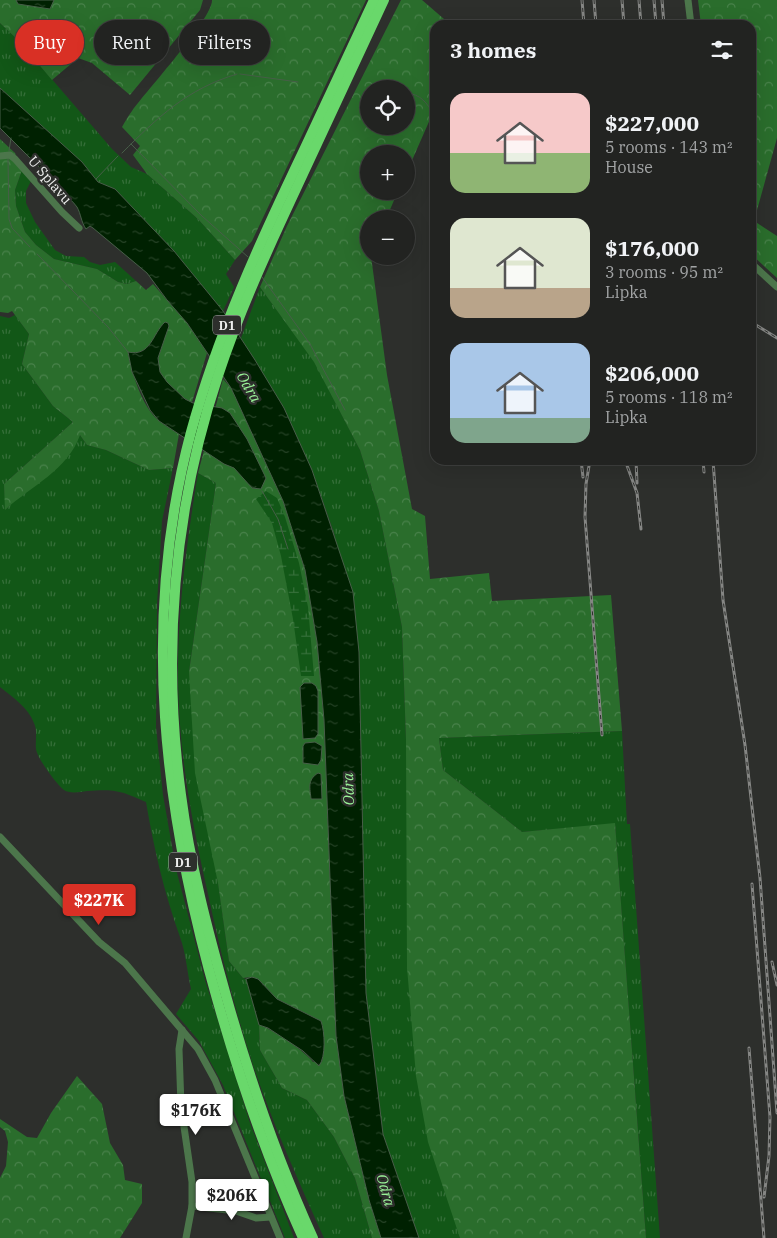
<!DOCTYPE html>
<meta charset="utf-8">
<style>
:root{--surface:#222321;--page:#2e2f2e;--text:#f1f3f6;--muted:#a2a4a5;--line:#3f403f;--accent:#d93025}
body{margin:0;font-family:"IBM Plex Serif",serif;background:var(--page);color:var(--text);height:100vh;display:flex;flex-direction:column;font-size:19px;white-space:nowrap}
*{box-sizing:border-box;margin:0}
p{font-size:16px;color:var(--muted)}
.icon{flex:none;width:28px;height:28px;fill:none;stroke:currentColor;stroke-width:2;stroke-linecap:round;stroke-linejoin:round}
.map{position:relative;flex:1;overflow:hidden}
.side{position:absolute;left:430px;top:20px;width:326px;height:445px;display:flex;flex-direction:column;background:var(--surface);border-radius:15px;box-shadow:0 5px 20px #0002,0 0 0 1px var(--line)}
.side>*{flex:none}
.hud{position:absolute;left:15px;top:20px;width:340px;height:45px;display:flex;gap:10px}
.buttons{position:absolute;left:360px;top:80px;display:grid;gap:10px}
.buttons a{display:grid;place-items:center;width:55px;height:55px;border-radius:50%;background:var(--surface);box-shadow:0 5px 20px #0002,0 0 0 1px var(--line);font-size:25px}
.price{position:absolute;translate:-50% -42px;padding:0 11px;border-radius:5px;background:#fff;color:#222;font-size:16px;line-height:32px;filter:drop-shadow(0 1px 2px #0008)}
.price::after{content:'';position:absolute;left:50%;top:30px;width:15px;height:11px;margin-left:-8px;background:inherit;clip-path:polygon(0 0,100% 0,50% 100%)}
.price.selected{background:var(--accent);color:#fff}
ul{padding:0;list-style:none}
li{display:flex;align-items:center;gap:15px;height:125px;padding:0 20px}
li span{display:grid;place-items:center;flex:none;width:140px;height:100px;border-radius:15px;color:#555}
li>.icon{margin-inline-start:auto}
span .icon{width:60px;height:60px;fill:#fffc;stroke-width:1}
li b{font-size:21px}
h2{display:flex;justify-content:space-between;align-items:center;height:60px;padding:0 20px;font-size:21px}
.tag{padding:0 18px;border-radius:22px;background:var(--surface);box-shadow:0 5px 20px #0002,0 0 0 1px var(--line);font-size:18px;line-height:45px}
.tag.selected{background:var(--accent);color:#fff}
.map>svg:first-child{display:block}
.grass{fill:url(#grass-tufts)}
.forest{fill:url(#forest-crowns);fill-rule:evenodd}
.wetland{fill:url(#wetland-marsh)}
.water{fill:url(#water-ripples);stroke:#475e48}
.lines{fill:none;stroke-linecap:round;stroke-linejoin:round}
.stream{stroke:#475e48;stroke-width:1}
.minor{stroke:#4c764b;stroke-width:7}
.highway{stroke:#69d86b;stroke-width:10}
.rail-casing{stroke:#858684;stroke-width:3}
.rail{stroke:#2d2f2c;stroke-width:1;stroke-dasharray:4;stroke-linecap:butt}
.labels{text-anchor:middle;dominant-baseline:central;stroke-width:5;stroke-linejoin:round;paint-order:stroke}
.shield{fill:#2d2f2c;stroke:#b3b5b3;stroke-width:1}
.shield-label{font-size:12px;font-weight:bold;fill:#edeeed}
.street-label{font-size:14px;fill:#edeeed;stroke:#2d2f2c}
.water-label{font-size:15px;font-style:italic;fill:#9af398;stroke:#2d2f2c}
</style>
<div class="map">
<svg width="777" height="1238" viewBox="0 0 777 1238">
<defs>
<pattern id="grass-tufts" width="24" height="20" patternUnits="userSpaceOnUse" patternTransform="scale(1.25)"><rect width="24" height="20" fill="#125717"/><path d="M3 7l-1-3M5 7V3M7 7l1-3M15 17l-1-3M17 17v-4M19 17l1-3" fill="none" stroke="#356f39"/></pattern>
<pattern id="forest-crowns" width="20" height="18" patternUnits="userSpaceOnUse" patternTransform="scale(1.25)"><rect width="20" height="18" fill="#2a6d2c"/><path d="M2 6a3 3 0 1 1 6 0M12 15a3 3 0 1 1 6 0" fill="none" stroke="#49824b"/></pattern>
<pattern id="wetland-marsh" width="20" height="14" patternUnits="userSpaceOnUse" patternTransform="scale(1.25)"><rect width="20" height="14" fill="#125717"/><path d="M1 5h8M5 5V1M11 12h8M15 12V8" fill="none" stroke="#356f39"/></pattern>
<pattern id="water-ripples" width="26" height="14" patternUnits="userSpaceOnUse" patternTransform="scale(1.25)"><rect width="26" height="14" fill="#002101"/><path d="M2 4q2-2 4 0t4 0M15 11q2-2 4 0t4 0" fill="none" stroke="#264226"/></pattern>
</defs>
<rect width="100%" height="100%" fill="#2d2f2c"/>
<g class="grass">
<polygon points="0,23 19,41 112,149 131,167 147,174 198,219 235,260 226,274 234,287 223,311 174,251 115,189 98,182 82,162 0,88"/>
<polygon points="22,170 31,181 26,191 26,203 35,222 55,250 66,256 84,257 90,262 100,265 115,262 136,281 127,284 118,282 97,269 54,259 36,245 25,232 16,206 15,190"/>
<polygon points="260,287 314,361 360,450 379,511 402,627 406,740 459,1234 460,1238 419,1238 383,1134 366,993 359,652 334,533 312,470 284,408 241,338"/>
<path d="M15 315 29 334 22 364 53 406 73 422 4 484 6 509 80 435 87 445 106 450 149 470 173 468 162 521 157 604 156 727 163 795 176 869 205 980 250 1123 294 1238H285L223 1085 199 1041 176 1014 191 989C187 972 186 953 180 937 164 892 154 849 146 802 121 791 115 789 87 791 80 792 70 794 64 790 57 785 37 758 36 749 35 740 38 732 34 723 28 707 12 697 0 687V316L9 318Z"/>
<path d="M198 473 216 483 189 672 229 961 243 978 246 979 259 1025 260 1050 282 1088 307 1100 334 1137 355 1178 372 1238H324C298 1180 272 1122 252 1062 233 1004 219 945 206 885 191 818 179 750 178 682 177 612 187 541 198 473Z"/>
<polygon points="622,731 627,824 630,824 660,1238 646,1238 615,824 522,832 443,770 439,738"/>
</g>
<g class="forest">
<polygon points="0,0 203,0 200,10 130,95 92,63 78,58 52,80 19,41 0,23"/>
<path d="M212 0H366L252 241 235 260 198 219 147 174 133 155 140 146 122 127C125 122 128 116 132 111 146 91 213 18 212 0Z"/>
<path d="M401 0H422L444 19 442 25H435V108L406 174V154H369V191H398L386 219H369V256H371L387 375 412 509 425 516 430 579 489 573 492 601 611 595 622 731 439 738 443 770 522 832 615 823 646 1238H460L428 1142 416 1076 407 967 406 740 402 627 379 511 360 450 314 362 260 287 287 226ZM369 89H406V126H369Z"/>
<polygon points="698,0 777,0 777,138 754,221 777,236 777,278 751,254 751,25 701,25"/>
<path d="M0 139 15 153 22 170 15 190 16 206 25 232 36 245 54 259 97 269 118 282 127 284 136 281 146 290 153 284 187 323 207 353 192 402C177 395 156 378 158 360 159 349 164 339 168 329L162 325C154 340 147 355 128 353 133 375 141 405 159 421 165 426 173 430 179 434L173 468 149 470 106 450 87 445 80 435C68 470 31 486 5 510L4 484 73 422 53 406 22 364 29 334 12 311 8 313 0 312Z"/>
<path d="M223 379 231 388 283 501 305 570 317 642 324 720 336 1036 344 1096 369 1200 381 1238H372L355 1178 334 1137 307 1100 282 1088 260 1050 259 1025C271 1028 306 1052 313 1062H322L324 1047 321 1021 277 999 258 979 252 977 243 978 229 961 218 883 195 773 189 672 216 483 198 473Z"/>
<polygon points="77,1076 102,1104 110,1143 123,1165 125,1180 142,1184 142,1203 120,1238 0,1238 0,1178 6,1166 8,1142 5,1131 0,1127 0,1119 27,1137 37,1138 51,1113"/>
</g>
<polygon class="wetland" points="266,491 277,498 285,517 299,563 308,607 314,676 301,676 293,619 281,556 272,523 256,499"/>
<g class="water">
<polygon points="16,0 54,0 50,9 18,4"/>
<path d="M0 88 82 162 98 182 115 189 174 251 223 311 255 360 284 408 312 470 353 592 359 652 366 993 383 1134 419 1238H381L369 1200 344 1096 336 1036 324 720 317 642 305 570 283 501 231 388 187 323 167 300 147 273 93 228 90 226 86 229C81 222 81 214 77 207 69 196 54 187 43 179V171L0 128Z"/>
<path d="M165 322 168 323 169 326 158 358 160 372 167 382 185 399 193 403 222 408 230 413 247 439 266 478 261 489 252 488 234 468 224 464 159 421 150 410 132 372 128 352C151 357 152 334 165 322Z"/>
<polygon points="304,683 312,683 316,686 318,691 318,734 315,738 303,739 300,687"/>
<polygon points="315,742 322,746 321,760 318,765 303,763 303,746 305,743"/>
<path d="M318 773 321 774 322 799H311C310 788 307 780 318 773Z"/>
<path d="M252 977 258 979 277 999 321 1021C325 1032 326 1057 319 1066L303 1051 268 1028 259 1025 246 979Z"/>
</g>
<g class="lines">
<g class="stream">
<polyline points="240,74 298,82"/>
<path d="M406 93C421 94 427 103 434 115"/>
<polyline points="131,144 202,216 248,257"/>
<polyline points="9,151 11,138"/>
<path d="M122 153C158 117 187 89 237 74"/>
<polyline points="8,158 9,219 12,228 30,247"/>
<polyline points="96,179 118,156"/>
<polyline points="37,254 108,327 128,352"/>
<polyline points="262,277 310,344 345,410"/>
<polyline points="262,491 278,519 288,549"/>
</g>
<g class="minor">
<polyline points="688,0 691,25"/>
<polyline points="0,156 10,155 15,159 62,212 79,228"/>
<polyline points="751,263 777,287"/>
<polyline points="0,837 99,942 125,963 198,1049 215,1080 280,1238"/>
<polyline points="182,1030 179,1049 181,1106 192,1182 192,1206 186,1238"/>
<polyline points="192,1206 236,1211 256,1218 271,1217"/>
</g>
<g class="highway">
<path d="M303 1238C268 1161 240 1080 217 999 164 813 140 622 191 432 218 333 261 240 305 148 328 99 351 49 374 0"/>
<path d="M313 1238C278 1161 250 1080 227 999 208 932 190 864 181 795 162 655 173 510 218 376 239 312 267 251 296 189 325 126 355 63 384 0"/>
</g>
<defs>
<g id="rail">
<polyline points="582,0 584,25"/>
<polyline points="594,0 596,25"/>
<polyline points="622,0 624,25"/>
<polyline points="639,0 641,25"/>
<polyline points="654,0 656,25"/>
<polyline points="662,0 664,25"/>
<polyline points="751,322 777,338"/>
<polyline points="581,460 583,477"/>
<polyline points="590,460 586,484 585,517 602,735"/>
<polyline points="625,460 637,493 641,529"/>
<polyline points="636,460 637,483"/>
<polyline points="703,460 704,472"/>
<polyline points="713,460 723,600 745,745 760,878 777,1113"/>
<polyline points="752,884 770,1117 769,1156 764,1197"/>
<polyline points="772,962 777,985"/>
<polyline points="749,1048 764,1238"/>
</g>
</defs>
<use href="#rail" class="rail-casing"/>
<use href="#rail" class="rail"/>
</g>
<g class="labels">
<g class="shield">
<rect x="213" y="315.5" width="28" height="19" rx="4"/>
<rect x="169" y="852.5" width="28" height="19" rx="4"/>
</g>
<g class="shield-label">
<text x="227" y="325">D1</text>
<text x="183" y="862">D1</text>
</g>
<g class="street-label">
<text transform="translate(50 180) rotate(49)">U Splavu</text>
</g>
<g class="water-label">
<text transform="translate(249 387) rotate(59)">Odra</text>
<text transform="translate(348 789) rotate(-92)">Odra</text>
<text transform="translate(386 1190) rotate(74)">Odra</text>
</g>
</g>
</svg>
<div class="buttons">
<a><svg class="icon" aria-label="locate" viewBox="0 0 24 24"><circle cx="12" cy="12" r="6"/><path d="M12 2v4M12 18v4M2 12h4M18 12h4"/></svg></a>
<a>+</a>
<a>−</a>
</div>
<b class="price selected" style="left:99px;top:926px">$227K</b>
<b class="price" style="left:196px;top:1136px">$176K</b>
<b class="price" style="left:232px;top:1221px">$206K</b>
<div class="hud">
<a class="tag selected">Buy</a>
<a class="tag">Rent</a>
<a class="tag">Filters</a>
</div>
<section class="side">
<h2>3 homes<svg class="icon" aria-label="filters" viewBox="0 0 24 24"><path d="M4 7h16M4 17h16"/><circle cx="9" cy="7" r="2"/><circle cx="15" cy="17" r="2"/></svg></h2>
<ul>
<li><span style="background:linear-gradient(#f6c9c9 60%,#8fb573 0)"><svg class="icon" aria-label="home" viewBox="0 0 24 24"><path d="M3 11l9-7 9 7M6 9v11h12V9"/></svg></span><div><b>$227,000</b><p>5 rooms · 143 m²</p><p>House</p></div></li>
<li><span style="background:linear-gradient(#dfe7d0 70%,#b9a48a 0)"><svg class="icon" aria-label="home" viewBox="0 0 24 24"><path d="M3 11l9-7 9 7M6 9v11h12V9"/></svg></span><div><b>$176,000</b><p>3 rooms · 95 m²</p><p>Lipka</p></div></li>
<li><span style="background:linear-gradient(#a9c7e8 75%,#7fa58c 0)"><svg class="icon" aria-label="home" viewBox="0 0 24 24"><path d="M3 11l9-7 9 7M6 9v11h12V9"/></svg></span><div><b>$206,000</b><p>5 rooms · 118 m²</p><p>Lipka</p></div></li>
</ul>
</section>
</div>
